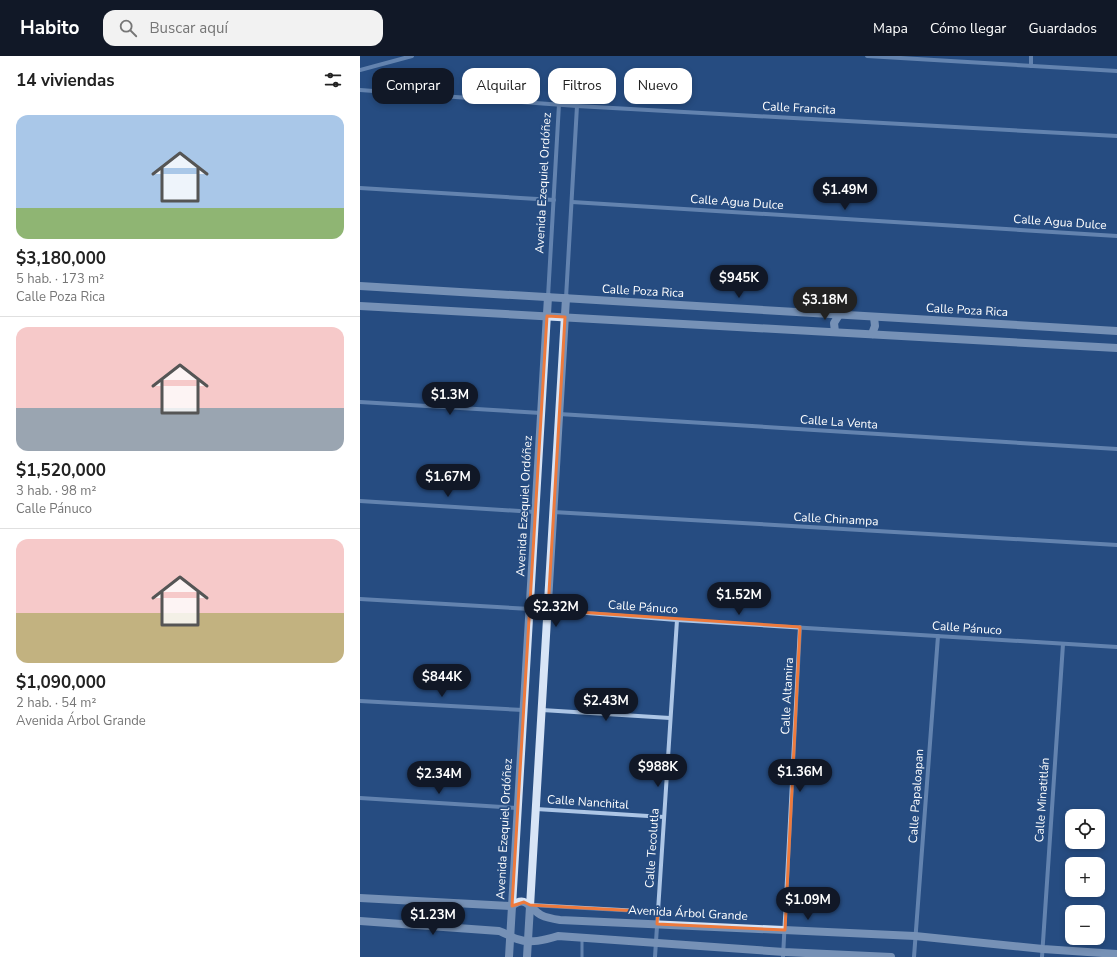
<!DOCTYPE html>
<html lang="es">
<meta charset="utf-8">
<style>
:root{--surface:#fff;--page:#f2f2f2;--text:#222;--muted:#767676;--line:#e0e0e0;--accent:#111827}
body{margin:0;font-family:"Nunito Sans",sans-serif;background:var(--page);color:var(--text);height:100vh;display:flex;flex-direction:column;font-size:15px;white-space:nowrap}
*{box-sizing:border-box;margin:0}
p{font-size:13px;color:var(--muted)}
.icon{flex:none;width:22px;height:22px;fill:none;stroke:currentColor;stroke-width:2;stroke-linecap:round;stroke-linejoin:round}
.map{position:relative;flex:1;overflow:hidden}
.drawer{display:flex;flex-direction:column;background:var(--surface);width:360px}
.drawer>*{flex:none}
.top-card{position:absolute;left:12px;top:12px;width:380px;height:36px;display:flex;gap:8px}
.fabs{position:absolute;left:705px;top:753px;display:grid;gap:8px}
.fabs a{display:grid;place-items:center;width:40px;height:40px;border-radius:8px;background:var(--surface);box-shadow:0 2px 6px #0003;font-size:20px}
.price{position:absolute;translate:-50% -34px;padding:0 9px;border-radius:14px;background:var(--accent);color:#fff;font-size:13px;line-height:26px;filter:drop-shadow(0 1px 2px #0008)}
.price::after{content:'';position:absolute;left:50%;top:24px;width:12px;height:9px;margin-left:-6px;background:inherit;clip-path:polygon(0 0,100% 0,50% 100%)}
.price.current{background:#222;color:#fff}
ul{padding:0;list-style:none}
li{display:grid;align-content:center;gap:8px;height:212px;padding:0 16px}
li+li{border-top:1px solid var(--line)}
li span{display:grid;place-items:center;height:124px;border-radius:12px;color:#555}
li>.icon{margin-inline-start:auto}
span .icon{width:72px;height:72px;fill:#fffc;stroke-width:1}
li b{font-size:17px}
h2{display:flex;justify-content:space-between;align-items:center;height:48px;padding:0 16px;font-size:17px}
.pill{padding:0 14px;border-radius:12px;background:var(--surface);box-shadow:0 2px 6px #0003;font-size:14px;line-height:36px}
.pill.current{background:var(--accent);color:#fff}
header{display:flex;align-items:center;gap:24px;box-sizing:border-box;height:56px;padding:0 20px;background:var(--accent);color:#fff}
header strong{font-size:19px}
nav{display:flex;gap:22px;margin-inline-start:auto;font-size:14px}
.search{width:280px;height:36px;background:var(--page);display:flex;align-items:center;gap:10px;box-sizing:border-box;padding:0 14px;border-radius:12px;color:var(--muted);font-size:15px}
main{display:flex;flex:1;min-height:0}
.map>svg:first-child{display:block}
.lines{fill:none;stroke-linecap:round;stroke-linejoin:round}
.lane{stroke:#adc6e6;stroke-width:3}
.street{stroke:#adc6e6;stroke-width:4}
.secondary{stroke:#d7e4f6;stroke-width:8}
.marked{fill:none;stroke:#ed7a3d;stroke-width:3;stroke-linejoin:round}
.labels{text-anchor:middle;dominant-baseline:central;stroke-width:3.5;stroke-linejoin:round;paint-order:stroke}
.street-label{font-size:12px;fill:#fff;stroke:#264c81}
</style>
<header>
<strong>Habito</strong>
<div class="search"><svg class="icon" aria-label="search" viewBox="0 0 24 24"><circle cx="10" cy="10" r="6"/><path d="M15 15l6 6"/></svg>Buscar aquí</div>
<nav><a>Mapa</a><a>Cómo llegar</a><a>Guardados</a></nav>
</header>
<main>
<section class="drawer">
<h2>14 viviendas<svg class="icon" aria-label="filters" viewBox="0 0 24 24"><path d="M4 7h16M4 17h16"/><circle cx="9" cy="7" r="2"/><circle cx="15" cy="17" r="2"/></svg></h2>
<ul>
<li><span style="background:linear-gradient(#a9c7e8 75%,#8fb573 0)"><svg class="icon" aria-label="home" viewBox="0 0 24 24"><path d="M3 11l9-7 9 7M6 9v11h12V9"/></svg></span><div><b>$3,180,000</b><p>5 hab. · 173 m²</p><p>Calle Poza Rica</p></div></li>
<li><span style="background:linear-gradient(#f6c9c9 65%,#9aa5b1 0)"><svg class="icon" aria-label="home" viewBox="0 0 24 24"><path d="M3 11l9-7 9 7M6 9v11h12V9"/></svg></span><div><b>$1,520,000</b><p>3 hab. · 98 m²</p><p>Calle Pánuco</p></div></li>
<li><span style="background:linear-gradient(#f6c9c9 60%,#c2b280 0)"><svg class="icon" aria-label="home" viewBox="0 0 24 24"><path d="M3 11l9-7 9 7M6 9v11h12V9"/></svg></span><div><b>$1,090,000</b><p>2 hab. · 54 m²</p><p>Avenida Árbol Grande</p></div></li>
</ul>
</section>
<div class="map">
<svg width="757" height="901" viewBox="0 0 757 901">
<rect width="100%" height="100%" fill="#264c81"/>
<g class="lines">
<polyline class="lane" points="222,901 222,882"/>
<g class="street">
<polyline points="507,0 757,15"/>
<polyline points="671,0 671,10"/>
<polyline points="0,14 52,0"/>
<polyline points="0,34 217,50 757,80"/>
<polyline points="0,132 194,144"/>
<polyline points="212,146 757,180"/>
<polyline points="188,241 199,48"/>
<polyline points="206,242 217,50"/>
<polyline points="0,346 181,357"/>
<polyline points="199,358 757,393"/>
<polyline points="0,445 175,456"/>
<polyline points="193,456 757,489"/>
<polyline points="0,543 188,554 317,564 757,591"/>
<polyline points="0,645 163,654"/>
<polyline points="182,654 310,662"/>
<polyline points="0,742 157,752"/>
<polyline points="176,753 304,761"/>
<polyline points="170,849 298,856"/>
<polyline points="295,901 317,564"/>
<polyline points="423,901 440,571"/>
<polyline points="554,901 578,580"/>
<polyline points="682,901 703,588"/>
</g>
<g class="secondary">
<polyline points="0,230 757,275"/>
<polyline points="0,250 757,292"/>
<polyline points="475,276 474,267 479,259"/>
<polyline points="512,278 515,270 514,261"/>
<path d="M0 842 152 850C166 838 170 853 181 859 187 862 193 863 200 864L555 880 683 893 757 898"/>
<path d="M0 865 139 875C145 877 151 881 157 883 170 888 185 884 198 880L424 896 531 901"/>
<polyline points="149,901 188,241"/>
<polyline points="167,901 206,242"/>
</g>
</g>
<path d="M0 0H757V901H0ZM187 260 205 261 188 554 440 571 425 874 297 868 298 856 170 849 164 846 152 850Z" fill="#264c81" fill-opacity=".55" fill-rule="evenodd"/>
<path class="marked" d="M187 260 205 261 188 554 440 571 425 874 297 868 298 856 170 849 164 846 152 850Z"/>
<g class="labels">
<g class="street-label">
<text transform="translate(439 52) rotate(3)">Calle Francita</text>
<text transform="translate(183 127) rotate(-87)">Avenida Ezequiel Ordóñez</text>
<text transform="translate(377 146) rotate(4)">Calle Agua Dulce</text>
<text transform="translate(700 166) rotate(4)">Calle Agua Dulce</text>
<text transform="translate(283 235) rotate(3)">Calle Poza Rica</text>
<text transform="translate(607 254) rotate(3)">Calle Poza Rica</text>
<text transform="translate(479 366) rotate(4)">Calle La Venta</text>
<text transform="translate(164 450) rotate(-87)">Avenida Ezequiel Ordóñez</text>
<text transform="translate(476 463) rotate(3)">Calle Chinampa</text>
<text transform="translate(283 551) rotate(4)">Calle Pánuco</text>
<text transform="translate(607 572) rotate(4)">Calle Pánuco</text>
<text transform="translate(427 640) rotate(-87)">Calle Altamira</text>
<text transform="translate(556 740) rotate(-86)">Calle Papaloapan</text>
<text transform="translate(682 744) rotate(-86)">Calle Minatitlán</text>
<text transform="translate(228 746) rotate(4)">Calle Nanchital</text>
<text transform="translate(144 773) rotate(-87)">Avenida Ezequiel Ordóñez</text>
<text transform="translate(292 792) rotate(-86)">Calle Tecolutla</text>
<text transform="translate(328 857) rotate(3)">Avenida Árbol Grande</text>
</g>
</g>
</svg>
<div class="fabs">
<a><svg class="icon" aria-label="locate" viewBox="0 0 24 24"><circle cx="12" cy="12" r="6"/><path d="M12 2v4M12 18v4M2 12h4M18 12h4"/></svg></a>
<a>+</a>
<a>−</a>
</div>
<b class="price" style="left:485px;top:155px">$1.49M</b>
<b class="price" style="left:379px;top:243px">$945K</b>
<b class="price current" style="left:465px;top:265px">$3.18M</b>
<b class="price" style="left:90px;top:360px">$1.3M</b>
<b class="price" style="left:88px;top:442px">$1.67M</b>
<b class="price" style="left:379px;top:560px">$1.52M</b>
<b class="price" style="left:196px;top:572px">$2.32M</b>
<b class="price" style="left:82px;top:642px">$844K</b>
<b class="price" style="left:246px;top:666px">$2.43M</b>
<b class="price" style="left:298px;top:732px">$988K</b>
<b class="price" style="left:440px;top:737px">$1.36M</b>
<b class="price" style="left:79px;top:739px">$2.34M</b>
<b class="price" style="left:448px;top:865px">$1.09M</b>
<b class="price" style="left:73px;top:880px">$1.23M</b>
<div class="top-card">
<a class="pill current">Comprar</a>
<a class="pill">Alquilar</a>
<a class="pill">Filtros</a>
<a class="pill">Nuevo</a>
</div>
</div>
</main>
